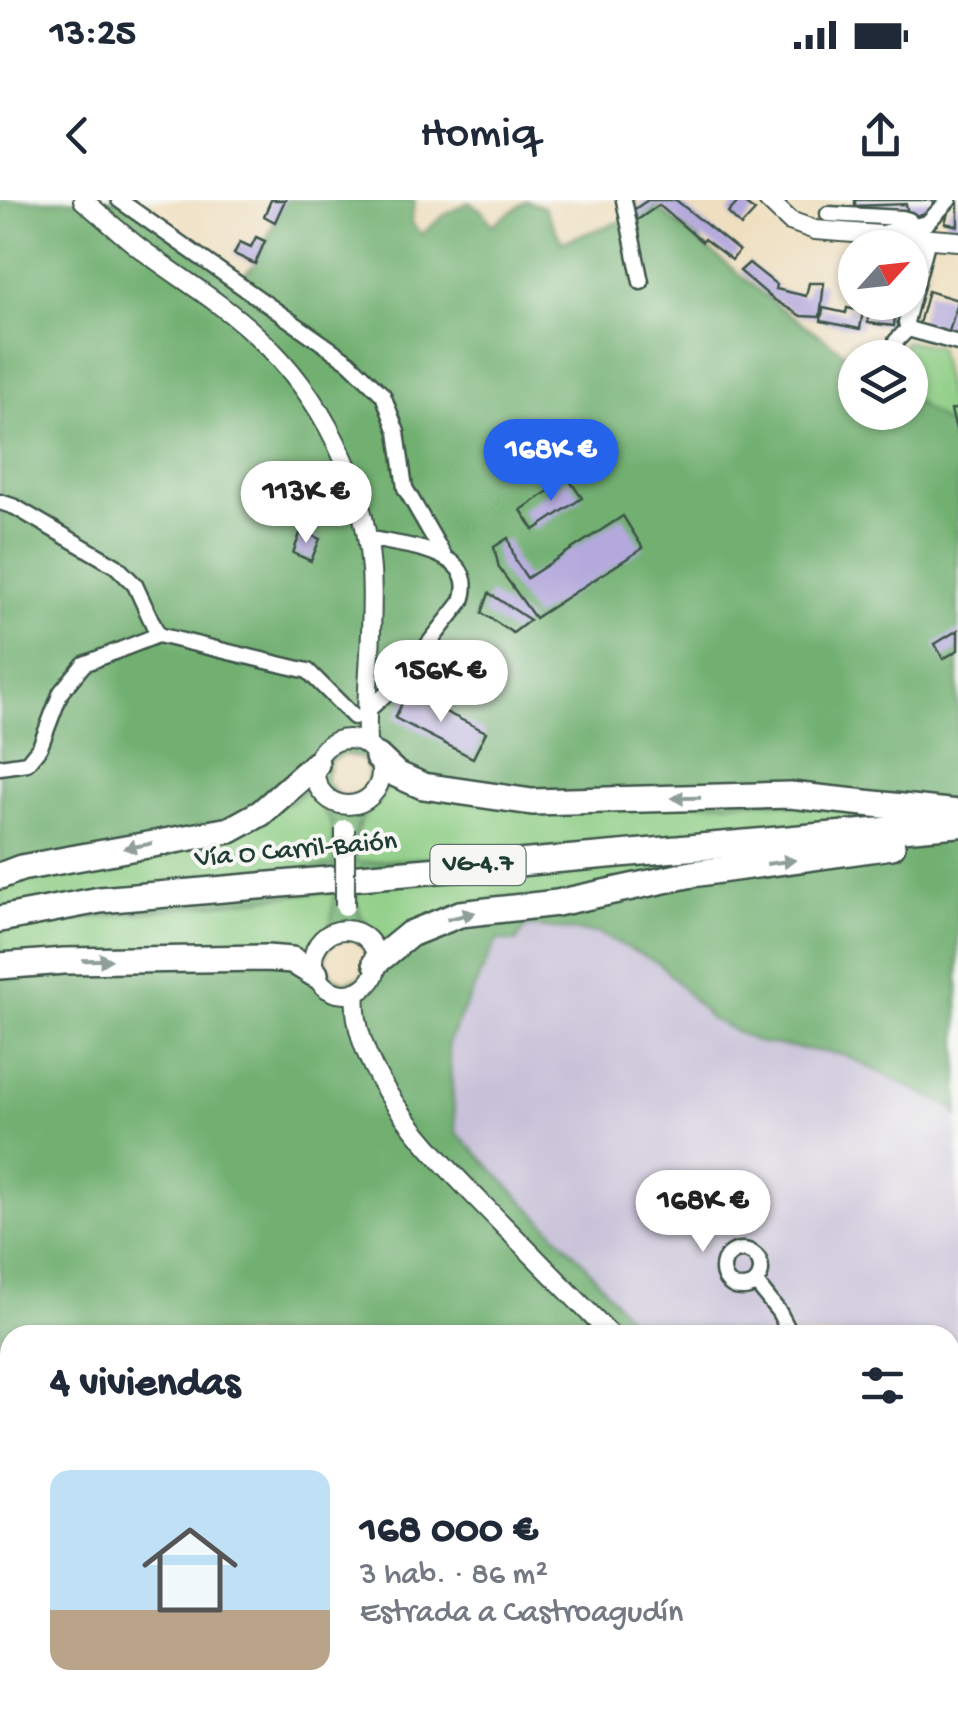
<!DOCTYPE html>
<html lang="es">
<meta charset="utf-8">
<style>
:root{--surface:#fff;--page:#f6f6f7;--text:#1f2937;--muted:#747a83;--accent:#2563eb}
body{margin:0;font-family:"Gochi Hand",sans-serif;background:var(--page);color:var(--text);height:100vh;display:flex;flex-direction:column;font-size:38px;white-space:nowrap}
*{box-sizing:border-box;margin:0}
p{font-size:32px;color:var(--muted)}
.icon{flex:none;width:55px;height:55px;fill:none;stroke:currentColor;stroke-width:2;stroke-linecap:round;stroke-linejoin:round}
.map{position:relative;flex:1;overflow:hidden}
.drawer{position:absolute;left:0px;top:1125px;width:960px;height:392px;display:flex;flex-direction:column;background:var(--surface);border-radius:30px 30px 0 0;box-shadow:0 2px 8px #0004}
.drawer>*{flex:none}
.needle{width:65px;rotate:63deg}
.tools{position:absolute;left:838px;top:30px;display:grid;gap:20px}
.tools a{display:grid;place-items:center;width:90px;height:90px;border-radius:50%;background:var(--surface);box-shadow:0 2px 8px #0004;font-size:50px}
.price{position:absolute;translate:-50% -85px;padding:0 22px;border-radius:35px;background:#fff;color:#222;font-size:32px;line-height:65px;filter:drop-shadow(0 2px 5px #0008)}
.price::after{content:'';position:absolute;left:50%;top:60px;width:30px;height:22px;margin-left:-15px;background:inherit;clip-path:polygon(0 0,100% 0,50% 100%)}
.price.active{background:var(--accent);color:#fff}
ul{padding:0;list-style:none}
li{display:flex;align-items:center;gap:30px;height:250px;padding:0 50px}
li span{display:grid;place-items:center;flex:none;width:280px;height:200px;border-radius:20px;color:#555}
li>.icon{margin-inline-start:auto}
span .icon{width:120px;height:120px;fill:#fffc;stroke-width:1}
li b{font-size:42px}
h2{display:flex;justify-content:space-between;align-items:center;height:120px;padding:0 50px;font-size:42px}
.status{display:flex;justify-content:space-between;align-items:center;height:70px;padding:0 50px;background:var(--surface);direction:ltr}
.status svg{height:28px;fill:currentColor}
header{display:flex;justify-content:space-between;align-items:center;height:130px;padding:0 50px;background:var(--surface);font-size:45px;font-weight:600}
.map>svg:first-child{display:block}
.industrial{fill:#c7c0d8}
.green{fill:#8dcd84;stroke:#56855c;stroke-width:2.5}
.forest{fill:#72b072;stroke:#487653;stroke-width:2.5;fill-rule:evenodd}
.building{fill:#b4a9dc}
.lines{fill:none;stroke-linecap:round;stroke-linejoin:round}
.street-casing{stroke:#3e5549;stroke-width:19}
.secondary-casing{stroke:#3e5549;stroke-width:22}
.highway-casing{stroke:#3e5549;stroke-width:30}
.street{stroke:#fff;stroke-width:14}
.secondary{stroke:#fff;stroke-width:18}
.highway{stroke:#fff;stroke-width:25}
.secondary-bridge-casing{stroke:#3e5549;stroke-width:22;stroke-linecap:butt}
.secondary-bridge{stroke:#fff;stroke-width:18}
.oneway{fill:#8f9e9a}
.labels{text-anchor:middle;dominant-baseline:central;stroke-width:8;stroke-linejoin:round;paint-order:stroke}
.shield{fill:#f6f6f2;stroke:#60746d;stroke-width:2.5}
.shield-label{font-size:25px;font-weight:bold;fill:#1f3d34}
.street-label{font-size:28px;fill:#1f3d34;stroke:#f6f6f2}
</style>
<div class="status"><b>13:25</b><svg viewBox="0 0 49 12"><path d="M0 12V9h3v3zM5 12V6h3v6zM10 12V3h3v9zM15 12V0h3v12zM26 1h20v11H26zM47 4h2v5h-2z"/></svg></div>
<header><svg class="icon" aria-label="back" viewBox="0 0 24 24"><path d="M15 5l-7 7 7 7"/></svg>Homiq<svg class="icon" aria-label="share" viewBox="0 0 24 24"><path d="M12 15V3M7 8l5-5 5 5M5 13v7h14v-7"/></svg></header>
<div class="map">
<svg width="958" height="1517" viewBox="0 0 958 1517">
<rect width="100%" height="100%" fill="#f6f6f2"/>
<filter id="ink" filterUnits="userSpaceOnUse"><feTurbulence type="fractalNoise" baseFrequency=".01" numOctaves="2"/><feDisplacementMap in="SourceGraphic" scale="20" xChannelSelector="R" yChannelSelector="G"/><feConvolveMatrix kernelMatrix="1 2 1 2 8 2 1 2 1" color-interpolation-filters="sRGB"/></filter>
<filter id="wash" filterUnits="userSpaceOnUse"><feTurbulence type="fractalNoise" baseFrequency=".0048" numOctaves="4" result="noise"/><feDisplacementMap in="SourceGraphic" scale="40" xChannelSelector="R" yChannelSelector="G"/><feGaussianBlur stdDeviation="2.25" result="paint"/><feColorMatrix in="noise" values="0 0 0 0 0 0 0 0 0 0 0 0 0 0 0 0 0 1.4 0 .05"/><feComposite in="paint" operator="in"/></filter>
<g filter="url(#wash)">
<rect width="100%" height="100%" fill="#efdfc0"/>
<polygon class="industrial" points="525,726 598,733 660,764 711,819 757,842 844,855 954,909 958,917 958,1517 899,1517 897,1508 950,1508 950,1135 642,1135 583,1062 456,932 448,843 497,740"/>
<g class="green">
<polygon points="905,141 938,146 955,228 958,228 958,275 910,211 910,158 900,158"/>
<path d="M386 576 731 598 871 612 846 625 356 663C355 621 365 611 386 576Z"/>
<polygon points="309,587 332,624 334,666 0,709 0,685 292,601"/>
<path d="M810 648 384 749C368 729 355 714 355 687Z"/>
<polygon points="336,690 331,723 303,753 0,758 0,731 25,726"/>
<polygon points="844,1508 897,1508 899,1517 844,1517"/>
</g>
<path class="forest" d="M0 0H120L237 81 255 64 285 0H415L411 22 421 35 443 16 469 2 484 12 492 25 526 1 544 7 562 42 658 8 779 107 855 160V212H910V198L958 232V917L954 909 844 855 757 842 711 819 660 764 598 733 526 726 516 742 497 740 448 843 456 932 583 1062 642 1135H10V1508H844V1517H0V758L303 753 331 723 335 690 75 719 0 731V709L334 665 332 624 309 588 292 601 0 685ZM342 554 362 558 369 572 366 587 355 596H339L326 581 330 561ZM386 577 667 604 795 600 869 612 846 625 356 663C356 652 353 639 357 628 364 608 388 604 386 577ZM809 648 406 734 384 748C377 719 354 730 356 687ZM347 737C368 742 374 761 360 777L346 782 332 777 324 759 329 746Z"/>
<g id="blocks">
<g class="building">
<polygon points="271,0 285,0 275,22 264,16"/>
<polygon points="648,0 676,0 739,51 732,60 704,39 702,42 659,5 633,23 629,13"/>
<polygon points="740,0 755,11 741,26 728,13"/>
<polygon points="855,0 933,0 936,10 915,16 908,15 906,4 855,6"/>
<polygon points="958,3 958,26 945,23 949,9"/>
<polygon points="256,37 265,41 255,64 234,54 240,42 251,47"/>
<polygon points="910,47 919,47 917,77 910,77"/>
<polygon points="749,63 777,85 776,89 806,96 809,83 824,83 820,117 801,116 773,99 740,71"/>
<polygon points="928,91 958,100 949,132 919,124"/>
<polygon points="870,102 896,102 894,126 868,123"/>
<polygon points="823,108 846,113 847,108 863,111 860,129 821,121"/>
<polygon points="958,208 958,233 957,233 951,210"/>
<polygon points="568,278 582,298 534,330 521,310"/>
<polygon points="623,316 643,348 535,418 499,368 494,347 508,338 516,362 527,378"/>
<polygon points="301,331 320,339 311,361 293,353"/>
<polygon points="489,393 530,420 513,433 482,413"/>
<polygon points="958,430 958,450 943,459 935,444"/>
<polygon points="407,493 486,532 473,558 395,518"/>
<polygon points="718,996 734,1026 721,1033 705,1004"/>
</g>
</g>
</g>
<g filter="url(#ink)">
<use href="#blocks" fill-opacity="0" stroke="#3e5549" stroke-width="2.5"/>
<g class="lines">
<defs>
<g id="street">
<polyline points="119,0 349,162 383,195 397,232 405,288 444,356"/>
<polyline points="624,0 641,82"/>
<polyline points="828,14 902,18 909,20 911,25"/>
<polyline points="886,32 927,23 949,0"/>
<polyline points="928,39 906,122 908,129 958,143"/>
<polyline points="894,158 896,141 908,129"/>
<polyline points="0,302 15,307 116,366 135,385 158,435"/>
<path d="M366 512 397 484 462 401C480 349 401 346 367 338"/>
<polyline points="0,567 27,563 40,547 61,492 84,464 158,435 308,471 354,517"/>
<circle cx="742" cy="1069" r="19"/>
<polyline points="756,1083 779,1112 791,1135"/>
<polyline points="950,1450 958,1466"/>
</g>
<g id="secondary">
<path d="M83 0C102 16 121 34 141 49 180 78 222 103 257 136 322 195 365 283 371 370 375 429 365 487 367 545"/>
<polyline points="768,0 790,21 815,30 958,41"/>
<circle cx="348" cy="572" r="33"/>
<circle cx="345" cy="762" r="32"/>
<path d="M356 792C348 877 449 969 503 1025 539 1062 575 1098 611 1135"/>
<polyline points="842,1508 844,1517"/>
</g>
<g id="highway">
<polyline points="378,557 396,574 423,586 532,602 790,595 958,613"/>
<polyline points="0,676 21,668 230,630 261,613 316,564"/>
<polyline points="0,719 100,700 958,624"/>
<polyline points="376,762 410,734 460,714 557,703 692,674 892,646"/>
<polyline points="0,766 64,761 266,758 292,760 315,774"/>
</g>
</defs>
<use href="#street" class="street-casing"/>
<use href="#secondary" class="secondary-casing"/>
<use href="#highway" class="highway-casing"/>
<use href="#street" class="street"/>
<use href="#secondary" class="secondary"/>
<use href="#highway" class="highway"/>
<defs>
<polyline id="secondary-bridge" points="345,629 345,706"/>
</defs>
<use href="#secondary-bridge" class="secondary-bridge-casing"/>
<use href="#secondary-bridge" class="secondary-bridge"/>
</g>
<defs><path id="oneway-solid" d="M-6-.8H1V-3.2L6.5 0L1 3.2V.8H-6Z" transform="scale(2.5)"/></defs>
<g class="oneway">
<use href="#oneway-solid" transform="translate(686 598) rotate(179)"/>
<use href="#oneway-solid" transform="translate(138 646) rotate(170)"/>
<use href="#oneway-solid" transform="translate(781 662) rotate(-8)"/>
<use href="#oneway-solid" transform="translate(461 716) rotate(-14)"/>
<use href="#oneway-solid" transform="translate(97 760) rotate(-1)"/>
</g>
</g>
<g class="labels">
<rect class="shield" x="430.5" y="645" width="95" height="40" rx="8"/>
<g class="shield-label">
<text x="478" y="665">VG-4.7</text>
</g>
<g class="street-label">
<text transform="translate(296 651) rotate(-5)">Vía O Carril-Baión</text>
</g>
</g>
</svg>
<div class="tools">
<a><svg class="needle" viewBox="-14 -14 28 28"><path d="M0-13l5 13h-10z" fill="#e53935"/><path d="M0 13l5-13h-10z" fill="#747a83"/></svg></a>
<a><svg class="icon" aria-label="layers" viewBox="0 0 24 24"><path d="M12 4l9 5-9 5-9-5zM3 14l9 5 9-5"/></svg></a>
</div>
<b class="price active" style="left:551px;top:304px">168K €</b>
<b class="price" style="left:306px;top:346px">113K €</b>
<b class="price" style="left:441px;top:525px">156K €</b>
<b class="price" style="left:703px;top:1055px">168K €</b>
<section class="drawer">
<h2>4 viviendas<svg class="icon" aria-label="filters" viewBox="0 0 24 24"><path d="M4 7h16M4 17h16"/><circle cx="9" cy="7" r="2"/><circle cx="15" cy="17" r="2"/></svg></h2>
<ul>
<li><span style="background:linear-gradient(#bfe0f5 70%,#b9a48a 0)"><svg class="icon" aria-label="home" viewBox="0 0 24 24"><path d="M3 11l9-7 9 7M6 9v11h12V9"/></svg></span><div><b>168 000 €</b><p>3 hab. · 86 m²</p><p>Estrada a Castroagudín</p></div></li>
</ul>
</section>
</div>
